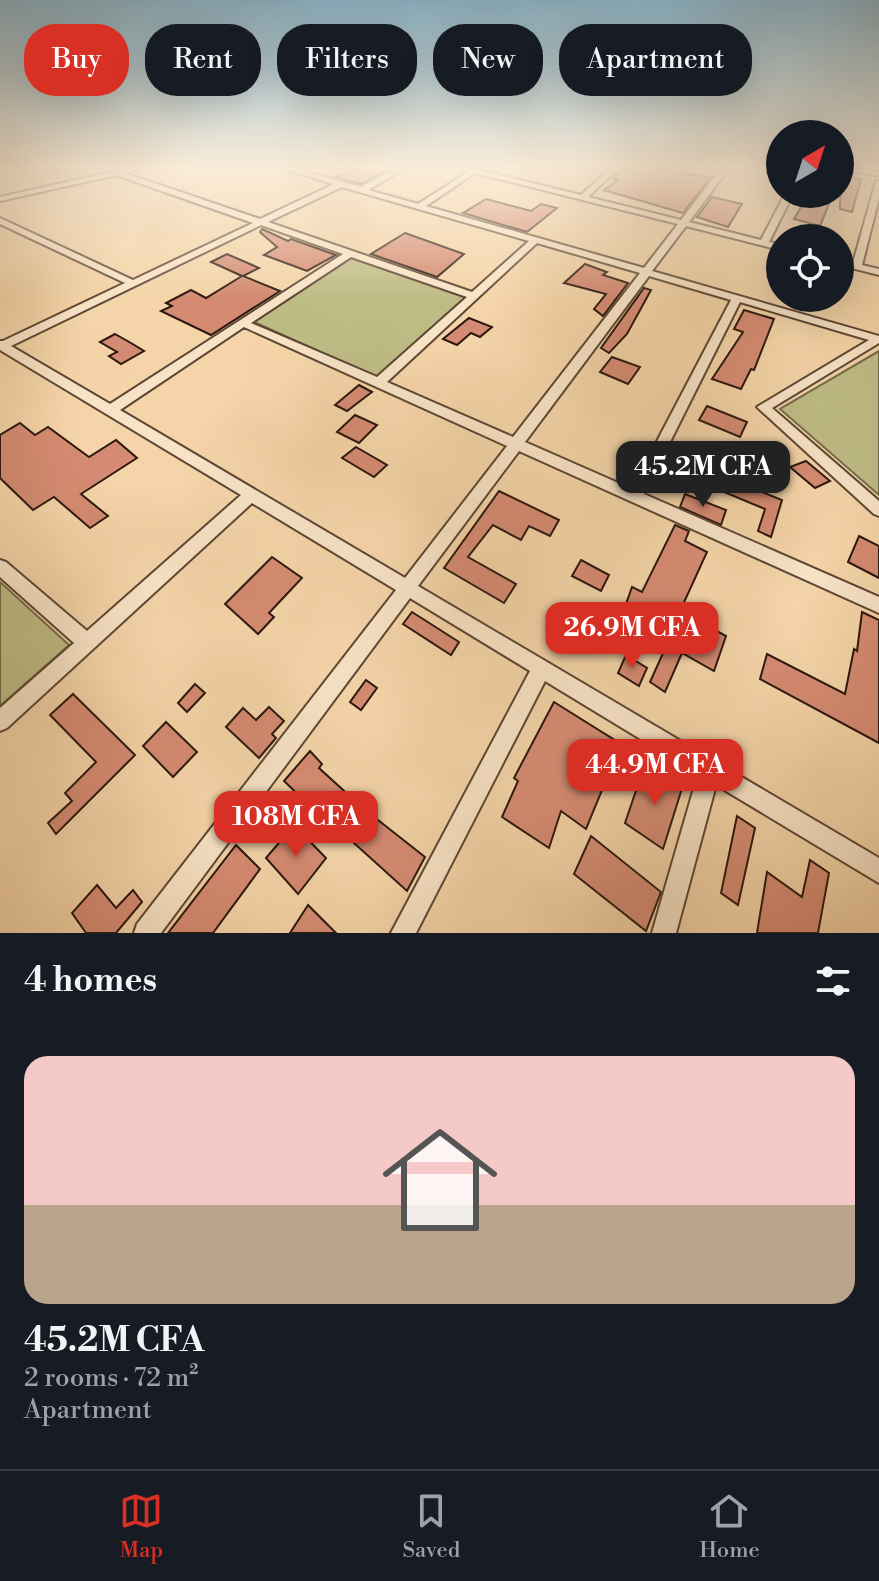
<!DOCTYPE html>
<meta charset="utf-8">
<style>
:root{--surface:#171b24;--page:#20242c;--text:#f1f3f6;--muted:#9ea1a6;--line:#363941;--accent:#d93025}
body{margin:0;font-family:"Libre Bodoni",serif;background:var(--page);color:var(--text);height:100vh;display:flex;flex-direction:column;font-size:30px;white-space:nowrap}
*{box-sizing:border-box;margin:0}
p{font-size:26px;color:var(--muted)}
.icon{flex:none;width:44px;height:44px;fill:none;stroke:currentColor;stroke-width:2;stroke-linecap:round;stroke-linejoin:round}
.map{position:relative;height:933px;overflow:hidden}
.side{display:flex;flex-direction:column;background:var(--surface);flex:1}
.side>*{flex:none}
.top-card{position:absolute;left:24px;top:24px;width:832px;height:72px;display:flex;gap:16px}
.needle{width:52px;rotate:39deg}
.fabs{position:absolute;left:766px;top:120px;display:grid;gap:16px}
.fabs a{display:grid;place-items:center;width:88px;height:88px;border-radius:50%;background:var(--surface);box-shadow:0 8px 32px #0002;font-size:40px}
.price{position:absolute;translate:-50% -68px;padding:0 18px;border-radius:16px;background:var(--accent);color:#fff;font-size:26px;line-height:52px;filter:drop-shadow(0 2px 4px #0008)}
.price::after{content:'';position:absolute;left:50%;top:48px;width:24px;height:18px;margin-left:-12px;background:inherit;clip-path:polygon(0 0,100% 0,50% 100%)}
.price.on{background:#222;color:#fff}
ul{padding:0;list-style:none}
li{display:grid;align-content:center;gap:16px;height:424px;padding:0 24px}
li+li{border-top:2px solid var(--line)}
li span{display:grid;place-items:center;height:248px;border-radius:24px;color:#555}
li>.icon{margin-inline-start:auto}
span .icon{width:144px;height:144px;fill:#fffc;stroke-width:1}
li b{font-size:34px}
h2{display:flex;justify-content:space-between;align-items:center;height:96px;padding:0 24px;font-size:34px}
.chip{padding:0 28px;border-radius:32px;background:var(--surface);box-shadow:0 8px 32px #0002;font-size:28px;line-height:72px}
.chip.on{background:var(--accent);color:#fff}
.tabs{display:flex;justify-content:space-around;align-items:center;height:112px;border-top:2px solid var(--line);background:var(--surface);font-size:22px;color:var(--muted)}
.tabs a{display:grid;justify-items:center;gap:4px}
.tabs .on{color:var(--accent)}
.map>svg:first-child{display:block}
.green{fill:#bebc85;stroke:#746a4a;stroke-width:2}
.building{fill:#d58b73;stroke:#2b180e;stroke-width:2}
.lines{fill:none;stroke-linecap:round;stroke-linejoin:round}
.street-casing{stroke:#5d4734;stroke-width:4}
.street{fill:#f8e3c6;fill-rule:evenodd}
</style>
<div class="map">
<svg width="879" height="933" viewBox="0 0 879 933">
<rect width="100%" height="100%" fill="#f4d4a8"/>
<filter id="stains"><feTurbulence type="fractalNoise" baseFrequency=".0025" numOctaves="4"/><feColorMatrix values="0 0 0 0 .2 0 0 0 0 .09 0 0 0 0 .02 0 0 0 .5 -.17"/></filter>
<radialGradient id="worn" r=".72"><stop offset=".6" stop-color="#630" stop-opacity="0"/><stop offset="1" stop-color="#630" stop-opacity=".3"/></radialGradient>
<g class="green">
<polygon points="354,256 468,296 376,377 254,322"/>
<polygon points="879,351 879,495 780,409"/>
<polygon points="0,582 69,645 0,706"/>
</g>
<g class="building">
<polygon points="355,168 370,168 384,172 361,184 336,177"/>
<polygon points="625,168 669,170 710,178 683,213 604,190 618,180 613,179"/>
<polygon points="840,175 861,179 852,212 840,209"/>
<polygon points="809,194 831,199 820,226 794,219"/>
<polygon points="712,197 742,204 728,227 697,217"/>
<polygon points="486,199 531,211 541,204 557,208 527,232 463,213"/>
<polygon points="262,229 288,241 291,239 336,255 307,271 264,255 277,247 260,232"/>
<polygon points="405,233 464,254 437,277 371,254"/>
<polygon points="227,254 259,268 243,276 280,291 211,335 161,311 172,306 166,303 191,290 206,298 242,276 211,262"/>
<polygon points="585,264 607,272 603,275 628,283 603,316 594,309 606,294 564,283"/>
<polygon points="644,288 651,290 627,334 609,353 601,348"/>
<polygon points="744,310 774,319 754,370 751,369 741,389 712,379 743,332 734,329"/>
<polygon points="469,318 492,327 480,337 471,333 457,345 443,339"/>
<polygon points="115,334 131,343 144,351 121,364 109,356 117,352 100,342"/>
<polygon points="612,357 640,367 628,384 600,372"/>
<polygon points="359,385 372,392 347,411 335,405"/>
<polygon points="707,406 747,422 740,437 699,420"/>
<polygon points="355,415 377,425 359,443 337,432"/>
<polygon points="20,423 35,435 48,427 89,457 116,440 137,458 81,494 108,516 90,528 54,497 33,510 0,478 0,435"/>
<polygon points="356,447 387,465 374,477 342,458"/>
<polygon points="806,461 830,481 815,488 790,467"/>
<polygon points="729,479 744,485 743,487 747,486 782,500 771,537 758,531 765,509 724,492"/>
<polygon points="499,491 559,520 550,536 529,526 521,540 493,525 468,557 516,584 504,603 444,568"/>
<polygon points="685,494 726,510 721,525 680,507"/>
<polygon points="675,525 689,531 685,541 707,552 680,611 726,636 714,671 682,653 665,692 650,682 674,629 626,604 632,587 642,592"/>
<polygon points="859,536 879,546 879,578 848,562"/>
<polygon points="272,557 302,578 269,613 274,617 258,634 225,604"/>
<polygon points="581,560 609,575 601,591 572,576"/>
<polygon points="581,608 595,617 577,645 563,635"/>
<polygon points="412,612 459,642 451,655 403,624"/>
<polygon points="862,612 879,620 879,743 760,679 767,654 845,694 854,649 857,651"/>
<polygon points="626,655 647,668 639,686 618,673"/>
<polygon points="366,680 377,688 361,710 350,702"/>
<polygon points="195,684 205,693 187,712 178,703"/>
<polygon points="73,694 135,755 56,834 48,823 72,801 65,793 96,762 50,715"/>
<polygon points="554,702 621,744 586,829 561,811 549,848 502,817 518,781 514,778"/>
<polygon points="269,707 284,721 272,734 276,738 259,758 226,727 243,708 256,720"/>
<polygon points="166,722 197,752 173,777 143,746"/>
<polygon points="310,751 322,764 319,768 364,809 425,857 407,891 344,834 342,837 284,781"/>
<polygon points="643,770 666,784 669,773 684,782 663,849 625,823"/>
<polygon points="737,816 755,828 738,905 721,893"/>
<polygon points="294,825 326,858 298,894 266,858"/>
<polygon points="591,836 661,892 646,931 574,874"/>
<polygon points="236,845 260,869 213,933 168,933"/>
<polygon points="810,860 829,873 818,933 757,933 767,872 802,897"/>
<polygon points="97,885 116,908 133,890 142,902 116,933 86,933 72,913"/>
<polygon points="308,905 336,933 290,933"/>
</g>
<g class="lines">
<defs>
<g id="street">
<path d="M129 168H142L125 173 260 219 334 184 281 168H293L361 187 397 168H406L368 190 418 204 468 172 458 168H471L581 195 611 168H619L588 197 681 220 721 168H729L689 222 761 240 785 194H793L769 242 780 244V250L686 226 652 271 879 336V343L772 408 879 501V516L874 514 757 407 869 340 740 302 644 494 879 597V613L519 451 418 586 879 858V883L716 785 676 933H652L698 774 545 681 416 933H391L530 671 410 598 161 933H134L137 924 396 590 252 503 7 728 0 731V708L74 643 0 577V560L6 562 87 631 241 495 0 350V341H3L125 283 0 224V218L133 280 253 223 116 175 0 201V197ZM475 173 678 224 644 268 426 206ZM342 187 529 241 472 292 268 222ZM261 225 343 254 110 404 11 346ZM537 243 640 273 513 437 387 382ZM351 257 467 297 377 377 251 323ZM649 276 731 300 632 489 525 442ZM244 327 507 446 405 578 120 410Z"/>
<polygon points="843,168 879,172 879,176 847,170"/>
<polygon points="876,181 879,181 879,198 862,265 879,269 879,275 840,265 840,259 853,263"/>
</g>
</defs>
<use href="#street" class="street-casing"/>
<use href="#street" class="street"/>
</g>
<linearGradient id="sky" x2="0" y2="1"><stop stop-color="#89b6ce"/><stop offset="0.56" stop-color="#faecd8"/><stop offset="1" stop-color="#faecd8" stop-opacity="0"/></linearGradient>
<rect width="879" height="299" fill="url(#sky)"/>
<rect width="100%" height="100%" filter="url(#stains)"/>
<rect width="100%" height="100%" fill="url(#worn)"/>
</svg>
<div class="fabs">
<a><svg class="needle" viewBox="-14 -14 28 28"><path d="M0-13l5 13h-10z" fill="#e53935"/><path d="M0 13l5-13h-10z" fill="#9ea1a6"/></svg></a>
<a><svg class="icon" aria-label="locate" viewBox="0 0 24 24"><circle cx="12" cy="12" r="6"/><path d="M12 2v4M12 18v4M2 12h4M18 12h4"/></svg></a>
</div>
<b class="price on" style="left:703px;top:509px">45.2M CFA</b>
<b class="price" style="left:632px;top:670px">26.9M CFA</b>
<b class="price" style="left:655px;top:807px">44.9M CFA</b>
<b class="price" style="left:296px;top:859px">108M CFA</b>
<div class="top-card">
<a class="chip on">Buy</a>
<a class="chip">Rent</a>
<a class="chip">Filters</a>
<a class="chip">New</a>
<a class="chip">Apartment</a>
</div>
</div>
<section class="side">
<h2>4 homes<svg class="icon" aria-label="filters" viewBox="0 0 24 24"><path d="M4 7h16M4 17h16"/><circle cx="9" cy="7" r="2"/><circle cx="15" cy="17" r="2"/></svg></h2>
<ul>
<li><span style="background:linear-gradient(#f6c9c9 60%,#b9a48a 0)"><svg class="icon" aria-label="home" viewBox="0 0 24 24"><path d="M3 11l9-7 9 7M6 9v11h12V9"/></svg></span><div><b>45.2M CFA</b><p>2 rooms · 72 m²</p><p>Apartment</p></div></li>
</ul>
</section>
<nav class="tabs">
<a class="on"><svg class="icon" aria-label="map" viewBox="0 0 24 24"><path d="M3 6l6-2 6 2 6-2v14l-6 2-6-2-6 2zM9 4v14M15 6v14"/></svg>Map</a>
<a><svg class="icon" aria-label="saved" viewBox="0 0 24 24"><path d="M7 4h10v16l-5-4-5 4z"/></svg>Saved</a>
<a><svg class="icon" aria-label="home" viewBox="0 0 24 24"><path d="M3 11l9-7 9 7M6 9v11h12V9"/></svg>Home</a>
</nav>
